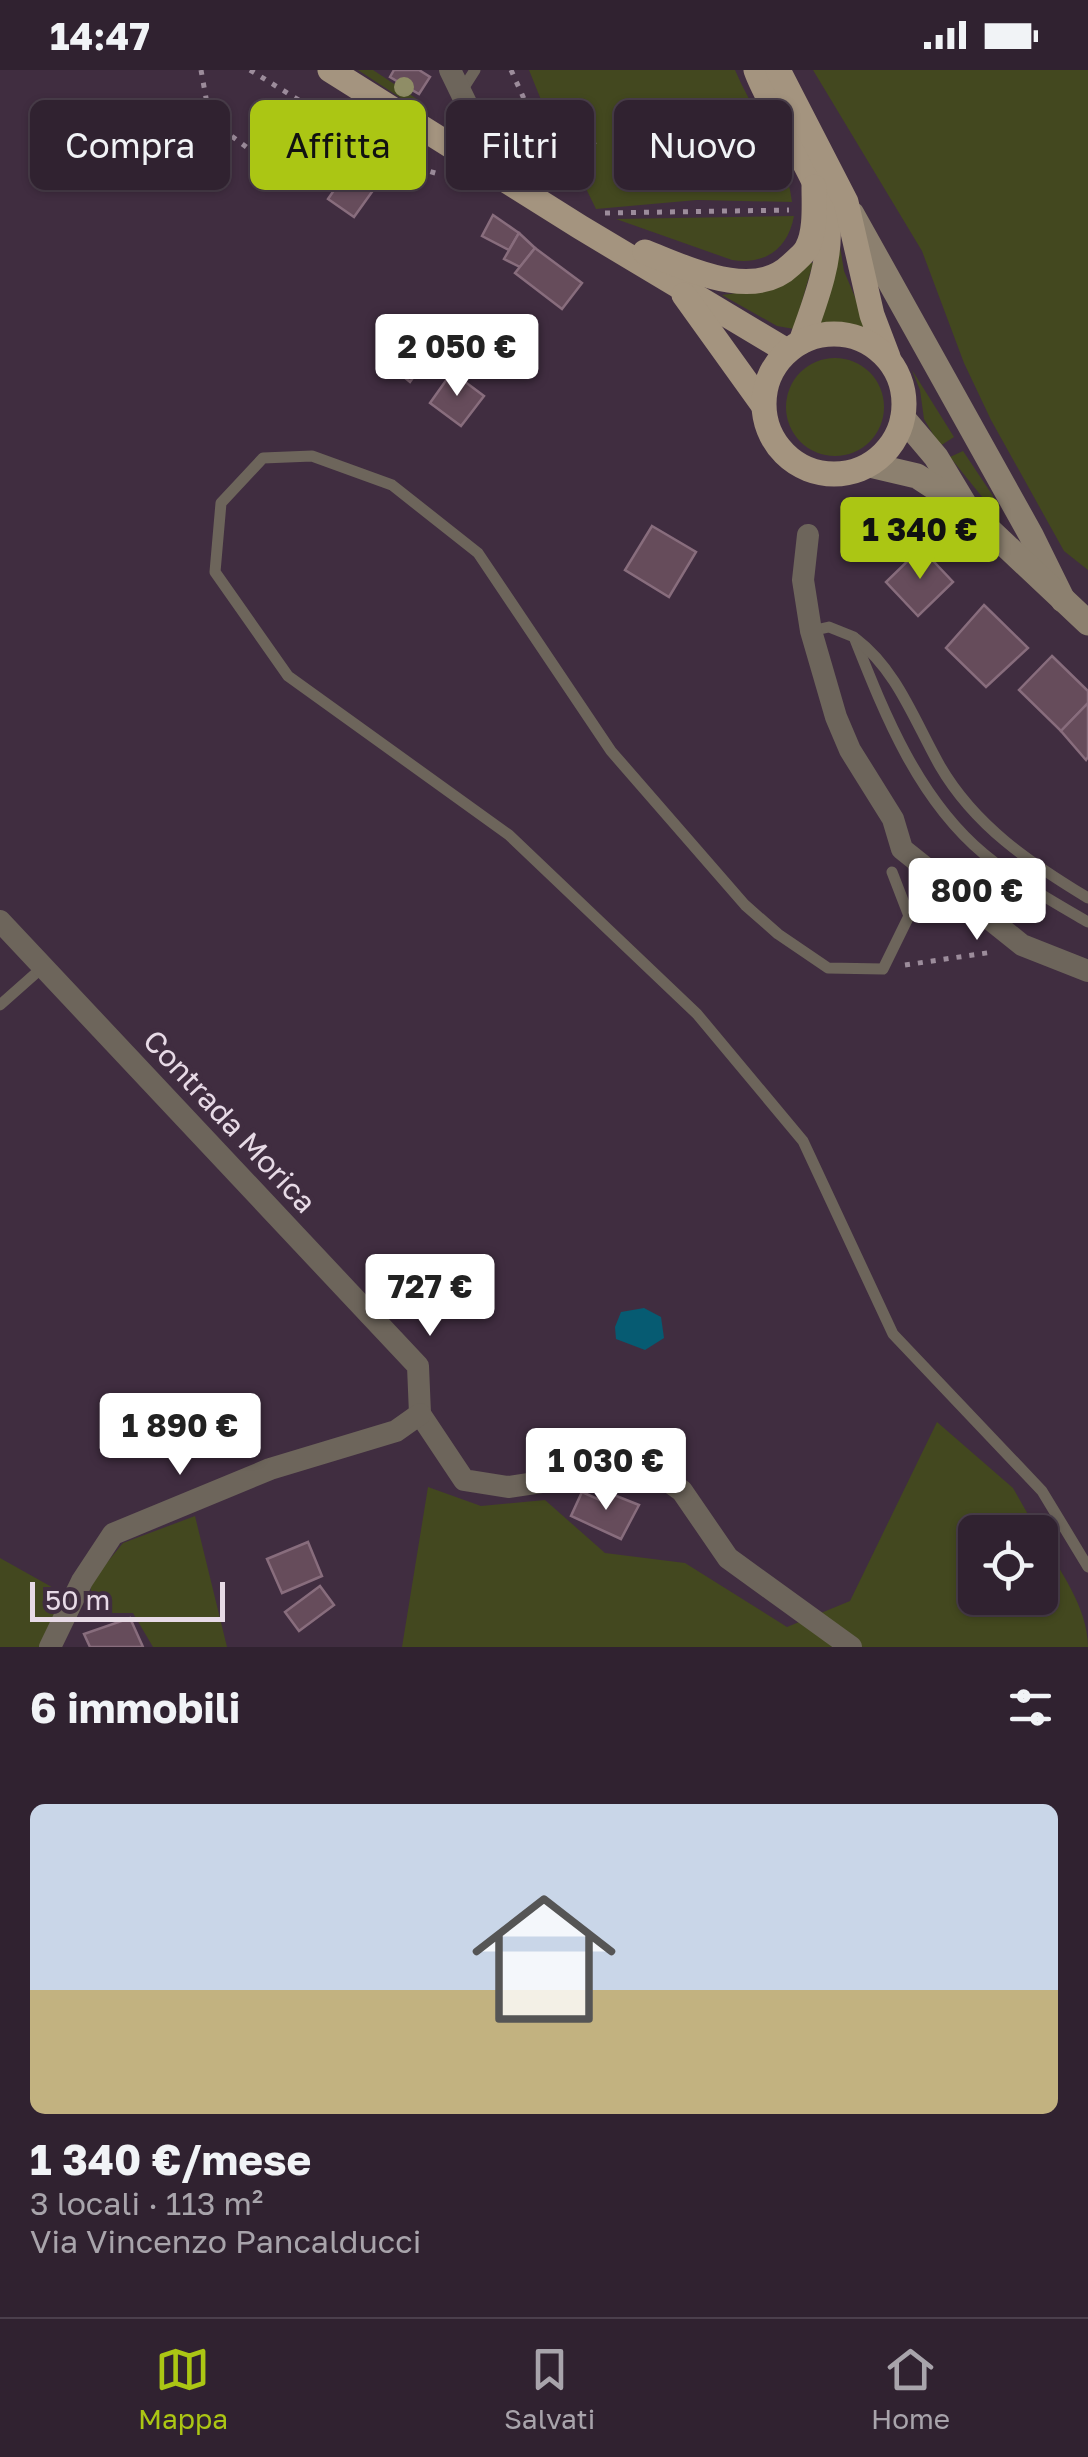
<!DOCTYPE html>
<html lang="it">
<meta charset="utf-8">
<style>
:root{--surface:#302230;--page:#3c2f3c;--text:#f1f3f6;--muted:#a8a4ab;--line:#4b3f4c;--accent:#abc614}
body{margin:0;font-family:"Golos Text",sans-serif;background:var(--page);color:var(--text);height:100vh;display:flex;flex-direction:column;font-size:38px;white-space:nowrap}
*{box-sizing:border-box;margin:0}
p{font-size:32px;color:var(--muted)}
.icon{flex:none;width:55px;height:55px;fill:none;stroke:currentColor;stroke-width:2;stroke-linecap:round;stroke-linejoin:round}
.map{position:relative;height:1577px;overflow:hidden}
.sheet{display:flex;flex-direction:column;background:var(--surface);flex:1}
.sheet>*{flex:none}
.top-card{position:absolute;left:30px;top:30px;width:1030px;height:90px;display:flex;gap:20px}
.controls{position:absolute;left:958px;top:1445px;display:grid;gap:20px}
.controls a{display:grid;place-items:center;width:100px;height:100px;border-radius:15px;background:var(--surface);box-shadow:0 2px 8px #0004,0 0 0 2px var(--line);font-size:50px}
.scale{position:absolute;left:30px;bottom:25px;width:195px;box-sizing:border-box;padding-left:10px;border:5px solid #e7dae6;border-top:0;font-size:28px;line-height:35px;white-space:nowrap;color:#e7dae6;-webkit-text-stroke:8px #402d40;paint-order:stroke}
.price{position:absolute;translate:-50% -85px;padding:0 22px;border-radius:10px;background:#fff;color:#222;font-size:32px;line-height:65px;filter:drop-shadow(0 2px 5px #0008)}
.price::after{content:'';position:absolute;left:50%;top:60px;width:30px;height:22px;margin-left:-15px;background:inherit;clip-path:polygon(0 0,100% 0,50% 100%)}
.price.on{background:var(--accent);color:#111}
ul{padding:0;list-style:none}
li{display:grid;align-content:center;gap:20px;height:530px;padding:0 30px}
li span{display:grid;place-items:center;height:310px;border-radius:15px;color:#555}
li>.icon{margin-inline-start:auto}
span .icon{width:180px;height:180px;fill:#fffc;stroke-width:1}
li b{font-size:42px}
h2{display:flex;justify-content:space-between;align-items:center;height:120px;padding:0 30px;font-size:42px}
.tag{padding:0 35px;border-radius:15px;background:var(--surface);box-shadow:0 2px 8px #0004,0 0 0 2px var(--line);font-size:35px;line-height:90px}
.tag.on{background:var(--accent);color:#111}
.status{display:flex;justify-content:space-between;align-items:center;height:70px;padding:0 50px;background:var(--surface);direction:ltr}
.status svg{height:28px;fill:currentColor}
.menu{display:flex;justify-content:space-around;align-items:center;height:140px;border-top:2px solid var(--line);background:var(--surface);font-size:28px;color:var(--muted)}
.menu a{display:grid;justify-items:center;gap:5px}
.menu .on{color:var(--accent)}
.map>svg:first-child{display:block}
.green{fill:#43481f}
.water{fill:#065b72}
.building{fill:#664c5b;stroke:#886d7d;stroke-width:2.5}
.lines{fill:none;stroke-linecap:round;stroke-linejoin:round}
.path{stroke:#9c8c9b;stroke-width:5;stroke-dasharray:5 8;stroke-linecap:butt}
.service{stroke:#6d655b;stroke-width:11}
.minor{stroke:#6d655b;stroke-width:22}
.secondary{stroke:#8c806f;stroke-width:25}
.primary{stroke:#a4947f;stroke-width:25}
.tree{fill:#8f8d66}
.labels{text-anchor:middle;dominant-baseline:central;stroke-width:9;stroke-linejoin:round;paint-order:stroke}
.street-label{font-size:30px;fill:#e7dae6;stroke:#402d40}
</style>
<div class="status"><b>14:47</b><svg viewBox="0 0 49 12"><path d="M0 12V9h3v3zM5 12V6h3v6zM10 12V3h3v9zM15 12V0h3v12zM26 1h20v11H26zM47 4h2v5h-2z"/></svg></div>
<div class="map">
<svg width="1088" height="1577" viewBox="0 0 1088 1577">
<rect width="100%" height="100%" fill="#402d40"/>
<g class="green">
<polygon points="358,0 373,0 417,29 413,36"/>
<path d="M529 0H735C754 45 786 82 792 132L697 130 596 139 571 88 595 72 578 47 554 62Z"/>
<polygon points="813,0 1088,0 1088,500 1064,481 991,350 964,293 922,181"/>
<path d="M794 146C788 179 765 195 732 190L616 149Z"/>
<polygon points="837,158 844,201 866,253 863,259 843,254 816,253"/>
<polygon points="807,192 813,193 794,259 777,256 722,225 770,218"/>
<circle cx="835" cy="337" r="49"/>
<polygon points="912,300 954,367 940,376 924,349 920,320"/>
<polygon points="963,381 993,426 993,432 987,433 950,387"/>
<path d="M937 1352 1013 1418 1038 1462H975V1528H1040V1466C1059 1500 1088 1537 1088 1577H402L428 1417 481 1436 545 1430 605 1483 685 1493 787 1557 850 1531Z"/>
<polygon points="195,1446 227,1577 153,1577 133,1543 90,1543 91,1512 123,1473"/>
<polygon points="0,1488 66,1525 42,1577 0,1577"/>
</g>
<polygon class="water" points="644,1238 661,1247 664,1268 645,1280 616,1269 615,1257 621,1242"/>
<g class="building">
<polygon points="394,0 419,0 430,7 419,24 390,7"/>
<polygon points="295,38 344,72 320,107 271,73"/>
<polygon points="578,46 595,73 571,88 554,62"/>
<polygon points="344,72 361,84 344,106 328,95"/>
<polygon points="348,100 374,119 354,147 328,129"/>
<polygon points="493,145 519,163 509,180 482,166"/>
<polygon points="519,163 535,178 520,197 504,189"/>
<polygon points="535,178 582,213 562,239 515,203"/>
<polygon points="399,269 426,290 410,312 382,289"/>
<polygon points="452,302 484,326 461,356 430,333"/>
<polygon points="652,456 696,482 669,527 625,500"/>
<polygon points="921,478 953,512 918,546 886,512"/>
<polygon points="984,535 1028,578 986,617 946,578"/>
<polygon points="1052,586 1088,621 1088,633 1061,661 1019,620"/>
<polygon points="1088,633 1088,687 1086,690 1061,661"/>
<polygon points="582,1422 602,1431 609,1423 639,1435 621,1469 571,1446"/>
<polygon points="308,1472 322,1506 282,1523 267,1489"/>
<polygon points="320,1516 334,1535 299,1561 285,1542"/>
<polygon points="130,1548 143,1577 90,1577 84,1564"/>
</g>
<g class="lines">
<g class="path">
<polyline points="201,0 210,50 303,119"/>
<polyline points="250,0 401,93 442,105"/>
<polyline points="511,0 563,115"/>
<polyline points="515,75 530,94"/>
<polyline points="605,143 789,140"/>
<polyline points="905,895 993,882"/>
</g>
<g class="service">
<polyline points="461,22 475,0"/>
<path d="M811 561 829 557 854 567C885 645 918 729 984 784 1016 811 1052 831 1088 852"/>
<path d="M856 569C897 600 915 652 940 696 975 756 1030 793 1088 828"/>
<polyline points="892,802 909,846 883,899 828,898 778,864 745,835 611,681 478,483 392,415 312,386 263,388 221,433 215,502 288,606 509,765 697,944 803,1071 893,1264 1042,1421 1088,1497"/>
<polyline points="0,935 44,896"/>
</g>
<g class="minor">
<polyline points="450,0 503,109"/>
<polyline points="808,465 803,510 811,561 836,647 850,680 893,749 902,779 1022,875 1088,901"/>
<polyline points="0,851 418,1296 420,1344 464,1410 508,1417 568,1408 635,1387 682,1421 728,1488 851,1577"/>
<polyline points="50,1577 82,1511 113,1464 270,1399 396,1361 420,1344"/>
</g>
<g class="secondary">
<polyline points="852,144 1031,465 1063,530"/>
<polyline points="903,348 936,387 968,440 1088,553"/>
<polyline points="870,395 917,406 960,434"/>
</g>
<g class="primary">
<polyline points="330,0 580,157 787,281"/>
<path d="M756 0C772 45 824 111 828 157 831 194 813 237 801 272"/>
<polyline points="778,0 846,132 872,245 888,287"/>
<path d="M645 182C687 198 753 232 791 195 796 190 804 184 807 178 816 161 814 136 814 117"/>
<polyline points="684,225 763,335"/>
<circle cx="834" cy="334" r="70"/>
</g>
</g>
<circle class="tree" cx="404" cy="17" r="10"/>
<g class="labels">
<g class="street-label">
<text transform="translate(230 1051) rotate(47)">Contrada Morica</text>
</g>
</g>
</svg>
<div class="controls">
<a><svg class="icon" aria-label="locate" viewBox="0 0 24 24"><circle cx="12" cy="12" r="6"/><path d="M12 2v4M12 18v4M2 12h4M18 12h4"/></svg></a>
</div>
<div class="scale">50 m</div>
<b class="price" style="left:457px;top:329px">2 050 €</b>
<b class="price on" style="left:920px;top:512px">1 340 €</b>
<b class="price" style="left:977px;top:873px">800 €</b>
<b class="price" style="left:430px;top:1269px">727 €</b>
<b class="price" style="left:180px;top:1408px">1 890 €</b>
<b class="price" style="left:606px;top:1443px">1 030 €</b>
<div class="top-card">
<a class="tag">Compra</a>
<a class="tag on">Affitta</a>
<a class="tag">Filtri</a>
<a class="tag">Nuovo</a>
</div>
</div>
<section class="sheet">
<h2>6 immobili<svg class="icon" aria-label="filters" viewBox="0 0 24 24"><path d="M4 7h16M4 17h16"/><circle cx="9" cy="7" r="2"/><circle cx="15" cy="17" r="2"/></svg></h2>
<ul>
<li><span style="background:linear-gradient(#c9d6e8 60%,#c2b280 0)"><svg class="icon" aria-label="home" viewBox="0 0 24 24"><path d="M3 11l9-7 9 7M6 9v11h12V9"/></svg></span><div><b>1 340 €/mese</b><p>3 locali · 113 m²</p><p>Via Vincenzo Pancalducci</p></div></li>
</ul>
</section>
<nav class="menu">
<a class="on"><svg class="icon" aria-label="map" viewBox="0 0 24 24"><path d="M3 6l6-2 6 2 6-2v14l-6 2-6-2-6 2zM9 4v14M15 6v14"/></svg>Mappa</a>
<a><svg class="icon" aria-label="saved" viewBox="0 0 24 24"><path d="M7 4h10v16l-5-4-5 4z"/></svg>Salvati</a>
<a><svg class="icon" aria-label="home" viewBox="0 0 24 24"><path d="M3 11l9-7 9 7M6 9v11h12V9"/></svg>Home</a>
</nav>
